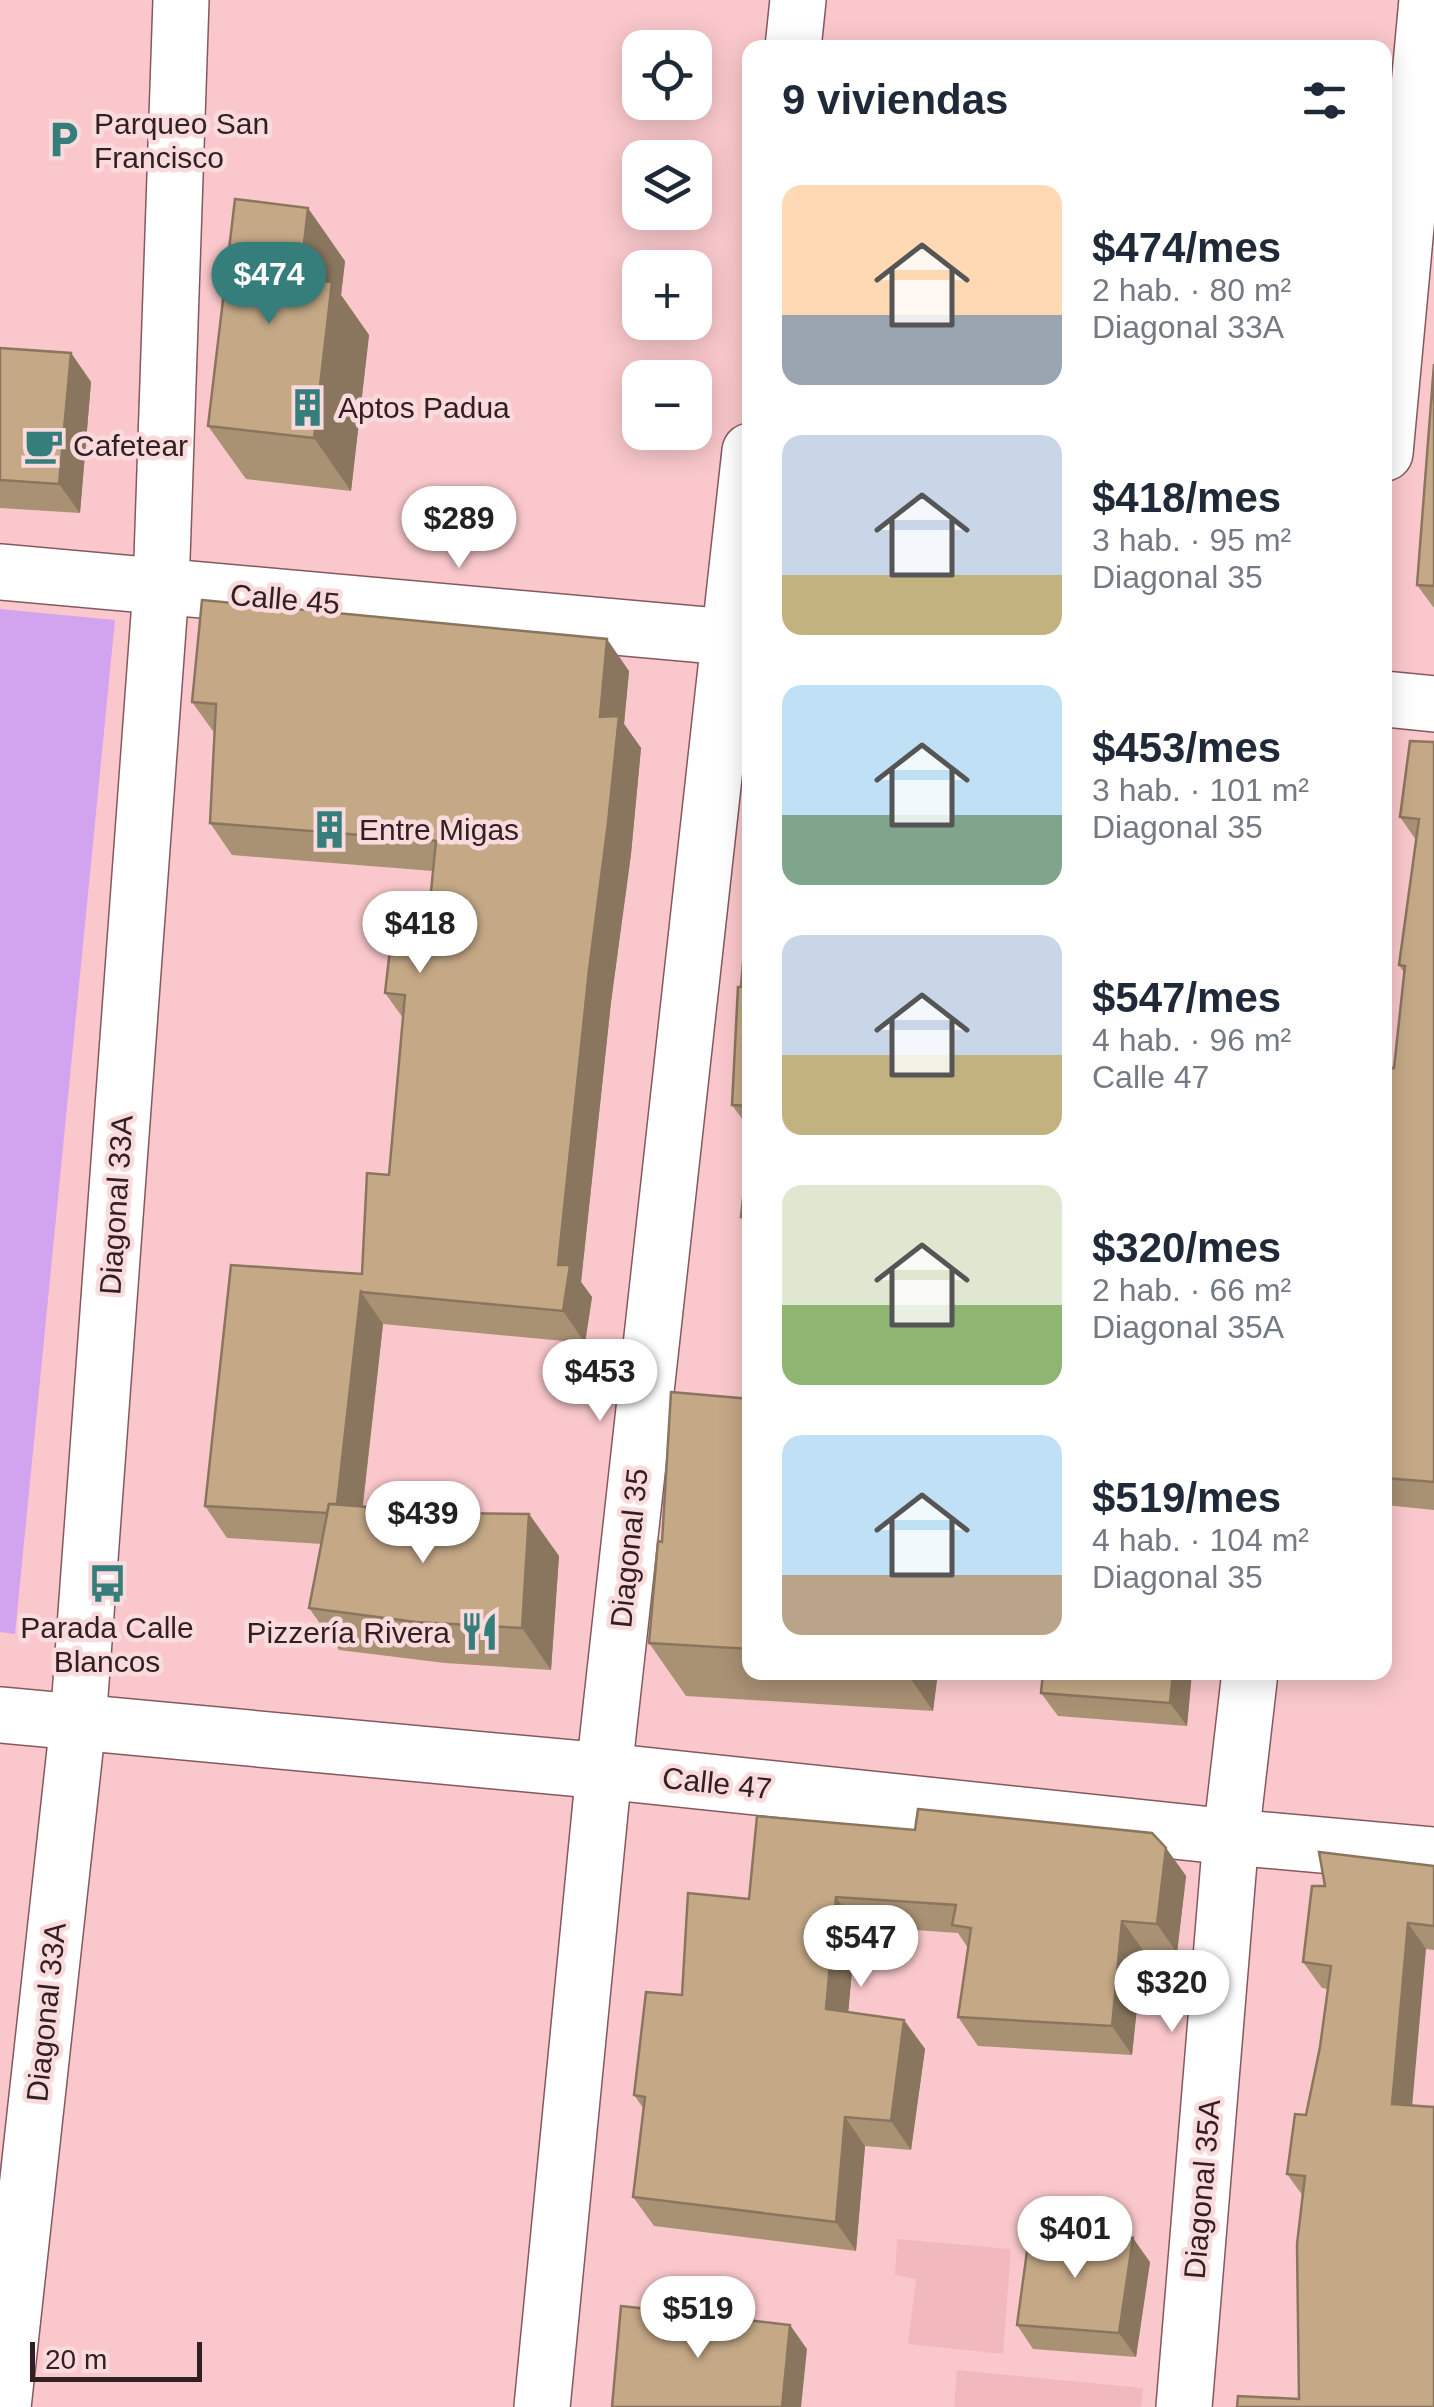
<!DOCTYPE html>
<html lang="es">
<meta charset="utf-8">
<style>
:root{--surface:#fff;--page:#f2f2f3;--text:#1f2937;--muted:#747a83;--accent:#357e7c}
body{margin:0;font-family:Arial,sans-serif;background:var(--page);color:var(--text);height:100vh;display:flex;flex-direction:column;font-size:38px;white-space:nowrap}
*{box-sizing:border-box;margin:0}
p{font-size:32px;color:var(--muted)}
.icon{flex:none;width:55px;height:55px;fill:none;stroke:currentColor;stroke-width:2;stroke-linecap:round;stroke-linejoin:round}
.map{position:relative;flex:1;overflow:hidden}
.drawer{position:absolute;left:742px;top:40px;width:650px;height:1640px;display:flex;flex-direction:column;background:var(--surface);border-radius:20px;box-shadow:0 5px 25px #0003}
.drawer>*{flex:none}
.buttons{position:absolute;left:622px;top:30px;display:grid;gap:20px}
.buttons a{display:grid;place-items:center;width:90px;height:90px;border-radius:20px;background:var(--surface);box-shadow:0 5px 25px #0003;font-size:50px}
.scale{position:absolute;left:30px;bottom:25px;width:172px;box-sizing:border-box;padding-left:10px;border:5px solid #311f21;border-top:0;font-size:28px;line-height:35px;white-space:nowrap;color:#311f21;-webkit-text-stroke:8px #fadbdd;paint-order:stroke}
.price{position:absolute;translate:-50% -85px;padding:0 22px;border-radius:35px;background:#fff;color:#222;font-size:32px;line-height:65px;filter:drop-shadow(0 2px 5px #0008)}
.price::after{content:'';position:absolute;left:50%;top:60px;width:30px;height:22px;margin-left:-15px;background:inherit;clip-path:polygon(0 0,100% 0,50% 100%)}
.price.active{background:var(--accent);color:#fff}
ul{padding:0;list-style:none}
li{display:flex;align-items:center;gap:30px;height:250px;padding:0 40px}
li span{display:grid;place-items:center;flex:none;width:280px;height:200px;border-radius:20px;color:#555}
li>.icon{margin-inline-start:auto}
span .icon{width:120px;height:120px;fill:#fffc;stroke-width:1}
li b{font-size:42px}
h2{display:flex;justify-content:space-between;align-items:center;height:120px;padding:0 40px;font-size:42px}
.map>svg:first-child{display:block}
.built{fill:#f1b9be}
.green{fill:#d2a3ee}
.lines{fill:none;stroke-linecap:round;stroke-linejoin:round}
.minor-casing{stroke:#84595e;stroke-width:58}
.minor{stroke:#fff;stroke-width:55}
.wall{fill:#a99174}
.shaded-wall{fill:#8a765e}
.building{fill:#c5a987;stroke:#8a765e;stroke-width:2.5}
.labels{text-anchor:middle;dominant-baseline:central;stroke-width:9;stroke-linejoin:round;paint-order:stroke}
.poi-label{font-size:30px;fill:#311f21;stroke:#fadbdd;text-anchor:start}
.street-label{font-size:30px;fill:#311f21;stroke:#fadbdd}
</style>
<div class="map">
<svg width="1434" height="2407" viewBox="0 0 1434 2407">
<rect width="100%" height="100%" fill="#fac8cc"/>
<g class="built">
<polygon points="897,2239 1011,2249 1003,2354 908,2344 916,2279 895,2275"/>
<polygon points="957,2370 1143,2388 1141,2407 954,2407"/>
</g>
<polygon class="green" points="0,609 115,620 15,1634 0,1632"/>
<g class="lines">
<defs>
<g id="minor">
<polyline points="793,48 798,0"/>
<polyline points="1385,453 1427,0"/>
<polyline points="0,572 750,639"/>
<polyline points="1385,699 1434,704"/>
<polyline points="0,1715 604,1771 1231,1837 1434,1855"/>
<polyline points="3,2407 78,1723 161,588 181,0"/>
<polyline points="542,2407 604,1771 750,451"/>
<polyline points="1184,2407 1231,1837 1250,1672"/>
</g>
</defs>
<use href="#minor" class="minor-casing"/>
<use href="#minor" class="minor"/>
</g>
<g class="wall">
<polygon points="345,261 341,295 369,335 351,491 246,479 208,426"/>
<polygon points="0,348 71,353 91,382 80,513 0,508"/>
<polygon points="1434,364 1434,608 1417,585"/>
<polygon points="629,671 624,724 641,748 631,854 611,1002 581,1282 592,1297 585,1343 383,1324 363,1506 447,1513 529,1514 559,1556 551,1670 445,1663 339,1650 309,1608 322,1544 227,1538 205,1506 362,1274 389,1175 403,1018 385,993 425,952 433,871 232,855 210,823 215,734 192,702"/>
<polygon points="1434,742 1434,1510 1385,1505 1385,1067 1394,1068 1405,974 1399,965 1416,840 1400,817"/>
<polygon points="750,903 750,1130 732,1105 741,987"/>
<polygon points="750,1135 750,1229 741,1217"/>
<polygon points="750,1399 750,1672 938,1672 933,1711 686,1696 649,1643 662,1542"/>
<polygon points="1043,1672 1192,1672 1187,1726 1058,1716 1041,1693"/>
<polygon points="915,1830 1166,1848 1186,1876 1177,1953 1143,1950 1132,2055 978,2046 958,2017 968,1948 958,1933 856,1926 848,2012 904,2020 925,2049 911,2150 865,2146 856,2251 654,2226 633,2197 643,2108 634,2095 682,1995 749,1899"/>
<polygon points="1434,1866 1434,1950 1426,1949 1299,2399 1303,2196 1287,2174 1306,2115 1320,2047 1328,1989 1322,1988 1303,1962 1325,1886"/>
<polygon points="1150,2262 1136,2357 1033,2349 1017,2325"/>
</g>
<g class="shaded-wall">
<polygon points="308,208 345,261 341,295 369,335 351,491 314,438 300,279"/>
<polygon points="71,353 91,382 80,513 59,484"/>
<polygon points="607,639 629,671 624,724 641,748 631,854 611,1002 581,1282 592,1297 585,1343 563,1311 558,1265"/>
<polygon points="361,1292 383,1324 358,1546 336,1514"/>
<polygon points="529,1514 559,1556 551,1670 522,1628"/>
<polygon points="906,1672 938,1672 933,1711"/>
<polygon points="1173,1672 1192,1672 1187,1726 1170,1703"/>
<polygon points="1166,1848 1186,1876 1177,1953 1157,1924"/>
<polygon points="836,1897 856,1926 846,2038 826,2009"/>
<polygon points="1122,1921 1143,1950 1132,2055 1112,2026"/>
<polygon points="1408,1923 1426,1949 1410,2130 1392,2104"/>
<polygon points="904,2020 925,2049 911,2150 891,2121"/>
<polygon points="845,2117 865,2146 856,2251 836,2222"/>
<polygon points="1133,2238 1150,2262 1136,2357 1119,2333"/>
<polygon points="790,2325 807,2349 801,2407 782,2407"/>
</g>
<g class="building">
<polygon points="235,199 308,208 300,279 332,282 314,438 208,426"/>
<polygon points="0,348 71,353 59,484 0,480"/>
<polygon points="1434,364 1434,586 1417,585"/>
<polygon points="202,600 607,639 600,717 619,716 608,823 589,970 558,1265 570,1265 563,1311 361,1292 361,1290 337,1504 329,1504 327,1513 205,1506 231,1265 362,1274 367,1173 389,1175 405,995 385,993 390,949 425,952 436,841 210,823 216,704 192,702"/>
<polygon points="1410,741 1434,742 1434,1482 1385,1478 1385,1067 1394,1068 1405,966 1399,965 1419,819 1400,817"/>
<polygon points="748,903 750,903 750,1106 732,1105 738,987 741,987"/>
<polygon points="750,1134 750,1217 741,1217"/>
<polygon points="671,1392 750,1399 750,1649 649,1643 658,1541 662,1542"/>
<polygon points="329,1504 447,1513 529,1514 522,1628 416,1622 309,1608"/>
<polygon points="1043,1672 1173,1672 1170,1703 1041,1693"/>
<polygon points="918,1809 1152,1833 1166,1848 1157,1924 1122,1921 1112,2026 958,2017 971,1928 952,1925 956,1905 836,1897 826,2009 904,2020 891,2121 845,2117 836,2222 633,2197 645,2097 634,2095 646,1992 682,1995 688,1893 749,1899 757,1816 915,1830"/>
<polygon points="1319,1852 1434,1866 1434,1926 1408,1923 1392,2104 1434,2107 1434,2407 1237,2407 1238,2396 1299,2399 1297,2244 1305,2176 1287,2174 1295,2114 1306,2115 1320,2047 1331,1966 1303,1962 1312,1886 1325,1886"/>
<polygon points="1030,2229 1133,2238 1119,2333 1017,2325"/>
<polygon points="621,2306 790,2325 782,2407 612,2407"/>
</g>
<defs>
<symbol id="parking-bare" viewBox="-9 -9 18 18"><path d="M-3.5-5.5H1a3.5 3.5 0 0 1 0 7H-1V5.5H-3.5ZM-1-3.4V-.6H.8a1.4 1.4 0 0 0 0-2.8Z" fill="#357e7c" stroke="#fadbdd" stroke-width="2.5" paint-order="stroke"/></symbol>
<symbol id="building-bare" viewBox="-9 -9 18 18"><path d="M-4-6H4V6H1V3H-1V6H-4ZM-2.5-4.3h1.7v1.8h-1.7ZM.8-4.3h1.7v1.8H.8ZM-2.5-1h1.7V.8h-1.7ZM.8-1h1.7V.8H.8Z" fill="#357e7c" stroke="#fadbdd" stroke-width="2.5" paint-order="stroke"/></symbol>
<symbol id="cafe-bare" viewBox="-9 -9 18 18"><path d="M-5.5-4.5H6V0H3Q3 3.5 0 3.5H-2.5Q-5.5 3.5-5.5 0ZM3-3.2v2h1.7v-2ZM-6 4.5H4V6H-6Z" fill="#357e7c" stroke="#fadbdd" stroke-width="2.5" paint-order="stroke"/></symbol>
<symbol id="bus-bare" viewBox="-9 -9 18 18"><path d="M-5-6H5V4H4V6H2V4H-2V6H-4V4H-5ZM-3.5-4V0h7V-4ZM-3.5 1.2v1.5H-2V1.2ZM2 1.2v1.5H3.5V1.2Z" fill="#357e7c" stroke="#fadbdd" stroke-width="2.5" paint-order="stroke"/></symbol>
<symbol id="restaurant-bare" viewBox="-9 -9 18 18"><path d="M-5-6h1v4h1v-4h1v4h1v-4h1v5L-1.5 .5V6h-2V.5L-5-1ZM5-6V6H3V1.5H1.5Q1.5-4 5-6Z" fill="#357e7c" stroke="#fadbdd" stroke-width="2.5" paint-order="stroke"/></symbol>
</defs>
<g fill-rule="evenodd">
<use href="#parking-bare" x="36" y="112" width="55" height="55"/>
<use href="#building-bare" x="280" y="380" width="55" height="55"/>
<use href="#cafe-bare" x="16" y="418" width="55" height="55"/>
<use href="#building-bare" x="302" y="802" width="55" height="55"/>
<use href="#bus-bare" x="80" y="1556" width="55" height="55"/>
<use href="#restaurant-bare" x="452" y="1604" width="55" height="55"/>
</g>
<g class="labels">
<g class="poi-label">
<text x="94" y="123">Parqueo San<tspan x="94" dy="34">Francisco</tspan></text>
<text x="338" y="407">Aptos Padua</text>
<text x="73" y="445">Cafetear</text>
<text x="359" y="829">Entre Migas</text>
<text x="107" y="1627" text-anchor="middle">Parada Calle<tspan x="107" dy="34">Blancos</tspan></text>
<text x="450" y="1632" text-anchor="end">Pizzería Rivera</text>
</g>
<g class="street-label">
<text transform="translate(285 599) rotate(5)">Calle 45</text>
<text transform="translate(116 1205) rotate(-86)">Diagonal 33A</text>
<text transform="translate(629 1548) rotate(-84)">Diagonal 35</text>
<text transform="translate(717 1783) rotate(6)">Calle 47</text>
<text transform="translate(46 2012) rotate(-84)">Diagonal 33A</text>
<text transform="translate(1202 2189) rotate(-85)">Diagonal 35A</text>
</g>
</g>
</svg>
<div class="buttons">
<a><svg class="icon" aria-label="locate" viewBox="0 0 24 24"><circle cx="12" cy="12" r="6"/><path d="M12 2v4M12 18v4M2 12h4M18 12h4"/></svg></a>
<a><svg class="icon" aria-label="layers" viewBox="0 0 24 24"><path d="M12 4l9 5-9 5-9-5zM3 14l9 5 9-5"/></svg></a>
<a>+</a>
<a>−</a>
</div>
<div class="scale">20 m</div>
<b class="price active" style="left:269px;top:327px">$474</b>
<b class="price" style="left:459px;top:571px">$289</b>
<b class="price" style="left:420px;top:976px">$418</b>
<b class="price" style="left:600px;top:1424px">$453</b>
<b class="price" style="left:423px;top:1566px">$439</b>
<b class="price" style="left:861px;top:1990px">$547</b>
<b class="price" style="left:1172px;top:2035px">$320</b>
<b class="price" style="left:1075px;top:2281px">$401</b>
<b class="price" style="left:698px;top:2361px">$519</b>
<section class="drawer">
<h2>9 viviendas<svg class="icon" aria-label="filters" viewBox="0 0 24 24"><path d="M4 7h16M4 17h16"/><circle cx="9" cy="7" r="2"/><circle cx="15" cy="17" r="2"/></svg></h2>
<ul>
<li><span style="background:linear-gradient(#ffd9b3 65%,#9aa5b1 0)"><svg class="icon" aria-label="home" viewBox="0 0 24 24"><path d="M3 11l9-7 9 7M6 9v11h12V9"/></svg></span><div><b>$474/mes</b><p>2 hab. · 80 m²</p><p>Diagonal 33A</p></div></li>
<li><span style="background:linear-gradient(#c9d6e8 70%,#c2b280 0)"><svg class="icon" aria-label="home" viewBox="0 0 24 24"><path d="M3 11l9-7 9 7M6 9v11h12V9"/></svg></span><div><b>$418/mes</b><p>3 hab. · 95 m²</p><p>Diagonal 35</p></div></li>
<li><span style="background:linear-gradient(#bfe0f5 65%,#7fa58c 0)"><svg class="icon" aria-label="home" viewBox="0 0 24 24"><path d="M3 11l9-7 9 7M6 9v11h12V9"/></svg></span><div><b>$453/mes</b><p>3 hab. · 101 m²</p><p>Diagonal 35</p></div></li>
<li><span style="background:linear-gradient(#c9d6e8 60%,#c2b280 0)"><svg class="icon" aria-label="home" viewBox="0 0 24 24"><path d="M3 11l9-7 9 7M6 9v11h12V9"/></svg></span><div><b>$547/mes</b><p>4 hab. · 96 m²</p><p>Calle 47</p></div></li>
<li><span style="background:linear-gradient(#dfe7d0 60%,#8fb573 0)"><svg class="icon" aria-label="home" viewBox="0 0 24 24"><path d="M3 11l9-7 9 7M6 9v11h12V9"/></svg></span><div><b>$320/mes</b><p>2 hab. · 66 m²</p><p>Diagonal 35A</p></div></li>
<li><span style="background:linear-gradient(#bfe0f5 70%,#b9a48a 0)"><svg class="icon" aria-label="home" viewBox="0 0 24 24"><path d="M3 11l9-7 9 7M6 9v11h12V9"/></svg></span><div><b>$519/mes</b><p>4 hab. · 104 m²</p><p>Diagonal 35</p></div></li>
</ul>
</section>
</div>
